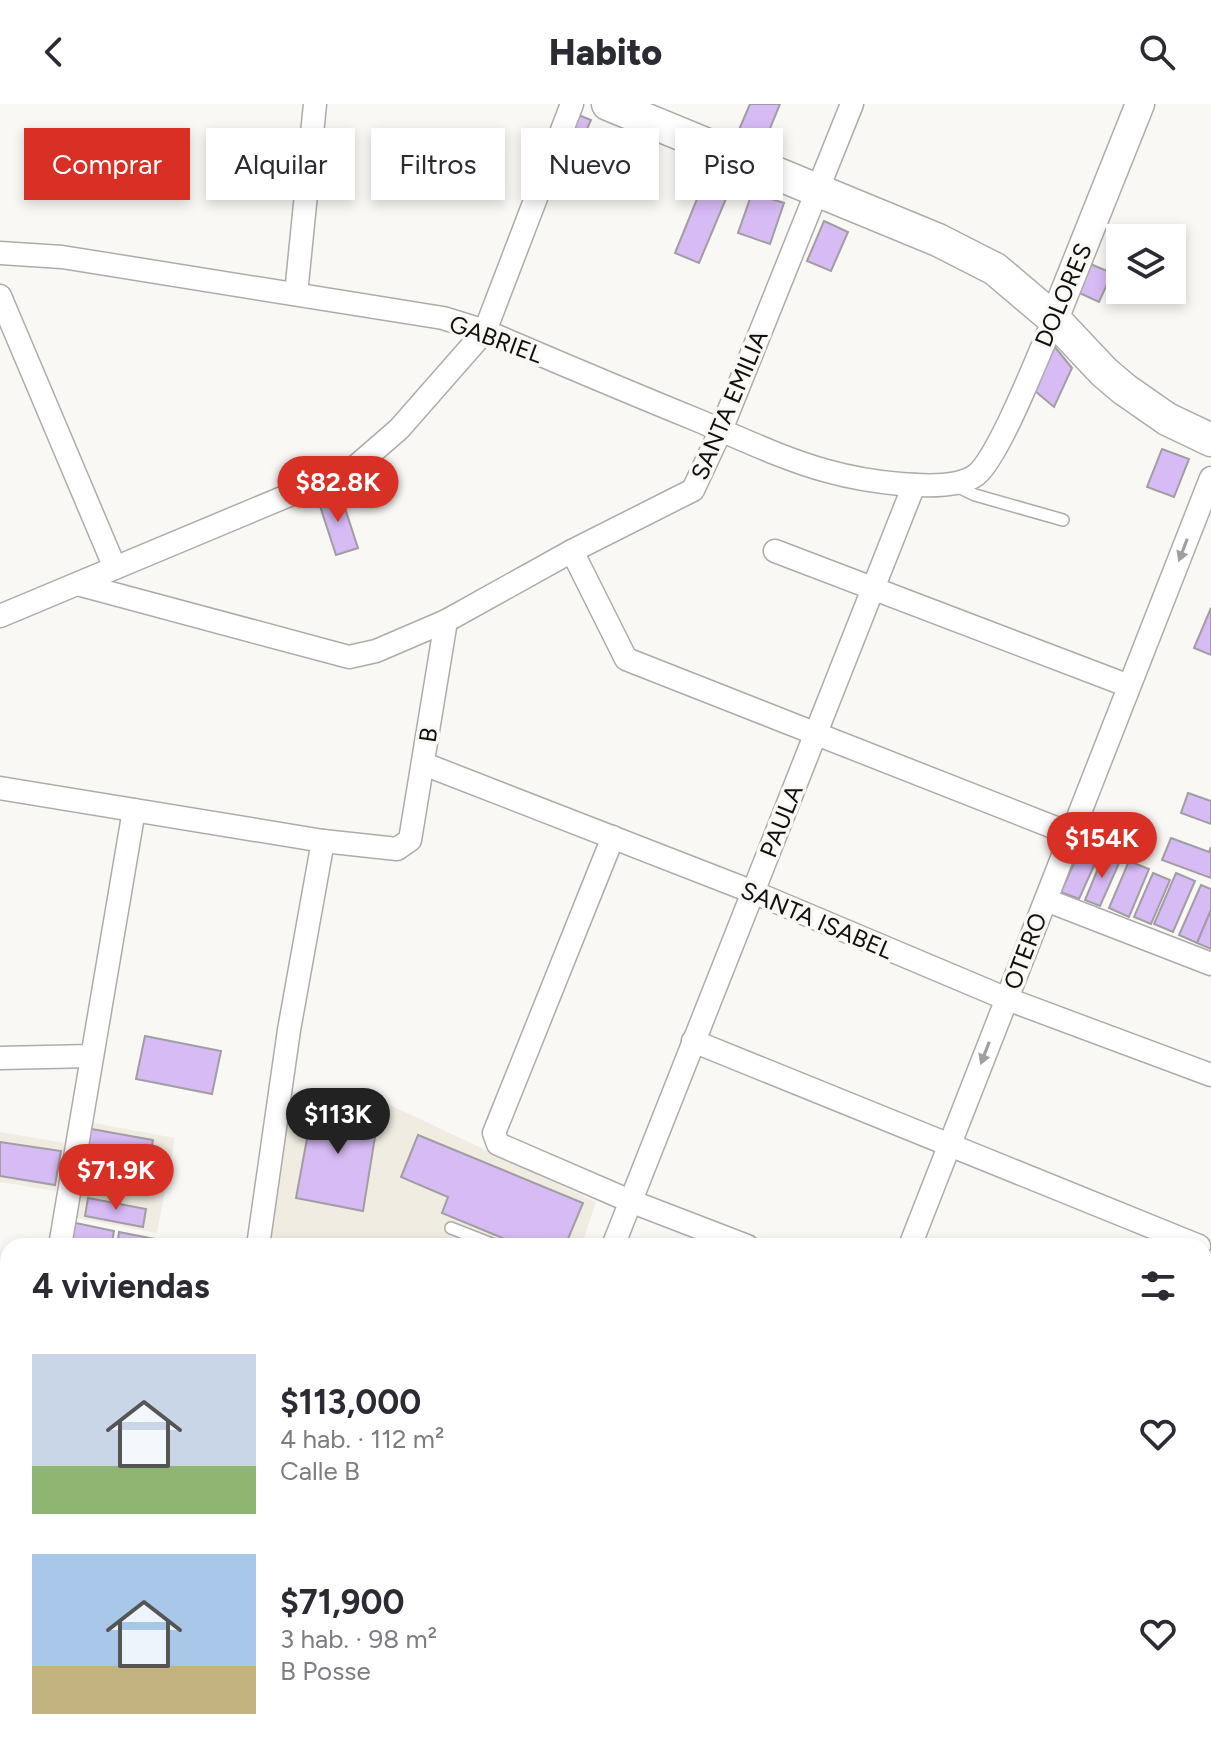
<!DOCTYPE html>
<html lang="es">
<meta charset="utf-8">
<style>
:root{--surface:#fff;--page:#f2f2f3;--text:#2b2b33;--muted:#7c7c81;--accent:#d93025}
body{margin:0;font-family:Figtree,sans-serif;background:var(--page);color:var(--text);height:100vh;display:flex;flex-direction:column;font-size:30px;white-space:nowrap}
*{box-sizing:border-box;margin:0}
p{font-size:26px;color:var(--muted)}
.icon{flex:none;width:44px;height:44px;fill:none;stroke:currentColor;stroke-width:2;stroke-linecap:round;stroke-linejoin:round}
.map{position:relative;flex:1;overflow:hidden}
.drawer{position:absolute;left:0px;top:1134px;width:1212px;height:514px;display:flex;flex-direction:column;background:var(--surface);border-radius:24px 24px 0 0;box-shadow:0 4px 12px #0003}
.drawer>*{flex:none}
.banner{position:absolute;left:24px;top:24px;width:800px;height:72px;display:flex;gap:16px}
.controls{position:absolute;left:1106px;top:120px;display:grid;gap:16px}
.controls a{display:grid;place-items:center;width:80px;height:80px;border-radius:0px;background:var(--surface);box-shadow:0 4px 12px #0003;font-size:40px}
.price{position:absolute;translate:-50% -68px;padding:0 18px;border-radius:28px;background:var(--accent);color:#fff;font-size:26px;line-height:52px;filter:drop-shadow(0 2px 4px #0008)}
.price::after{content:'';position:absolute;left:50%;top:48px;width:24px;height:18px;margin-left:-12px;background:inherit;clip-path:polygon(0 0,100% 0,50% 100%)}
.price.selected{background:#222;color:#fff}
ul{padding:0;list-style:none}
li{display:flex;align-items:center;gap:24px;height:200px;padding:0 32px}
li span{display:grid;place-items:center;flex:none;width:224px;height:160px;border-radius:0px;color:#555}
li>.icon{margin-inline-start:auto}
span .icon{width:96px;height:96px;fill:#fffc;stroke-width:1}
li b{font-size:34px}
h2{display:flex;justify-content:space-between;align-items:center;height:96px;padding:0 32px;font-size:34px}
.tag{padding:0 28px;border-radius:0px;background:var(--surface);box-shadow:0 4px 12px #0003;font-size:28px;line-height:72px}
.tag.selected{background:var(--accent);color:#fff}
header{display:flex;justify-content:space-between;align-items:center;height:104px;padding:0 32px;background:var(--surface);font-size:36px;font-weight:800}
.map>svg:first-child{display:block}
.built{fill:#f0ece2}
.building{fill:#d7bbf5;stroke:#a09ea2;stroke-width:2}
.lines{fill:none;stroke-linecap:round;stroke-linejoin:round}
.service-casing{stroke:#adaca9;stroke-width:14}
.minor-casing{stroke:#adaca9;stroke-width:25}
.tertiary-casing{stroke:#adaca9;stroke-width:31}
.secondary-casing{stroke:#adaca9;stroke-width:35}
.primary-casing{stroke:#adaca9;stroke-width:39}
.service{stroke:#fff;stroke-width:11}
.minor{stroke:#fff;stroke-width:22}
.tertiary{stroke:#fff;stroke-width:28}
.secondary{stroke:#fff;stroke-width:32}
.primary{stroke:#fff;stroke-width:36}
.oneway{fill:#9f9f9f}
.labels{text-anchor:middle;dominant-baseline:central;stroke-width:7;stroke-linejoin:round;paint-order:stroke}
.street-label{font-size:24px;fill:#10100f;stroke:#f9f8f4}
</style>
<header><svg class="icon" aria-label="back" viewBox="0 0 24 24"><path d="M15 5l-7 7 7 7"/></svg>Habito<svg class="icon" aria-label="search" viewBox="0 0 24 24"><circle cx="10" cy="10" r="6"/><path d="M15 15l6 6"/></svg></header>
<div class="map">
<svg width="1211" height="1647" viewBox="0 0 1211 1647">
<rect width="100%" height="100%" fill="#f9f8f4"/>
<g class="built">
<polygon points="287,987 388,1000 596,1098 581,1142 263,1142"/>
<polygon points="88,1018 175,1034 157,1129 70,1113"/>
<polygon points="0,1028 65,1039 56,1087 0,1078"/>
<polygon points="55,1640 141,1640 142,1647 55,1647"/>
</g>
<g class="building">
<polygon points="750,0 780,0 764,39 738,28"/>
<polygon points="576,10 591,16 575,52 560,45"/>
<polygon points="708,68 733,78 699,159 675,149"/>
<polygon points="752,89 784,99 770,140 738,129"/>
<polygon points="824,117 848,128 831,167 807,157"/>
<polygon points="1088,159 1112,169 1099,198 1075,187"/>
<polygon points="1054,242 1072,264 1054,303 1035,287"/>
<polygon points="1162,345 1189,355 1174,393 1147,383"/>
<polygon points="340,389 358,444 336,451 318,396"/>
<polygon points="1211,504 1211,551 1194,544"/>
<polygon points="1188,689 1211,697 1211,720 1181,709"/>
<polygon points="1171,734 1209,748 1211,743 1211,774 1162,756"/>
<polygon points="1083,739 1101,746 1079,795 1061,788"/>
<polygon points="1104,750 1120,757 1100,802 1085,796"/>
<polygon points="1129,757 1149,765 1129,813 1109,804"/>
<polygon points="1153,769 1170,776 1151,820 1134,813"/>
<polygon points="1176,769 1195,777 1173,828 1154,820"/>
<polygon points="1201,781 1211,785 1211,806 1197,839 1179,831"/>
<polygon points="1211,806 1211,845 1197,839"/>
<polygon points="145,932 221,947 212,990 136,975"/>
<polygon points="314,997 379,1008 363,1107 296,1094"/>
<polygon points="86,1024 153,1036 145,1078 79,1066"/>
<polygon points="418,1031 583,1099 565,1142 522,1142 442,1109 448,1093 401,1073"/>
<polygon points="0,1038 61,1047 55,1081 0,1072"/>
<polygon points="88,1094 146,1105 143,1123 85,1112"/>
<polygon points="71,1118 114,1127 111,1142 92,1142 67,1137"/>
<polygon points="119,1128 155,1135 153,1142 117,1142"/>
<polygon points="0,1249 8,1250 8,1291 0,1292"/>
<polygon points="8,1369 8,1402 0,1402 0,1370"/>
<polygon points="0,1412 8,1412 8,1446 0,1447"/>
<rect x="104" y="1640" width="29" height="7"/>
<polygon points="149,1640 175,1640 175,1647 150,1647"/>
<polygon points="452,1640 483,1640 484,1647 453,1647"/>
<polygon points="523,1640 546,1646 546,1647 524,1647"/>
<polygon points="687,1640 741,1640 738,1647 688,1647 684,1645"/>
<polygon points="828,1640 891,1640 888,1647 825,1647"/>
<polygon points="907,1640 969,1640 975,1643 973,1647 904,1647"/>
<polygon points="1132,1640 1174,1640 1172,1647 1149,1647"/>
</g>
<g class="lines">
<defs>
<g id="service">
<polyline points="954,381 975,391 1063,416"/>
<polyline points="451,1124 497,1142"/>
</g>
<g id="minor">
<path d="M0 149 62 153 443 214 485 227C555 257 626 287 697 316 740 334 783 355 827 367 859 376 948 392 976 371 999 353 1040 247 1054 215"/>
<polyline points="296,190 315,0"/>
<polyline points="0,192 115,464"/>
<polyline points="572,447 626,555 1071,730"/>
<polyline points="775,447 1129,582"/>
<polyline points="77,480 349,553 376,547 446,517 572,447 693,386 721,326 852,0"/>
<polyline points="0,512 354,364 399,325 485,227 572,0"/>
<polyline points="424,660 753,788 1007,895 1211,971"/>
<polyline points="0,684 323,737 397,745 410,736 446,517"/>
<polyline points="613,733 494,1029 498,1040 630,1097 747,1142"/>
<polyline points="1046,796 1211,860"/>
<polyline points="693,937 1199,1142"/>
<polyline points="0,954 92,952"/>
<polyline points="60,1142 134,706"/>
<polyline points="258,1142 289,926 323,737"/>
<polyline points="613,1142 914,381"/>
<polyline points="910,1142 1211,374"/>
<polyline points="1204,1323 1211,1326"/>
<polyline points="1204,1503 1211,1506"/>
<polyline points="0,1576 8,1575"/>
<polyline points="260,1640 261,1647"/>
<polyline points="445,1640 445,1647"/>
<polyline points="591,1640 609,1647"/>
</g>
<g id="tertiary">
<polyline points="1054,215 1140,0"/>
<polyline points="1204,1370 1211,1352"/>
<polyline points="663,1647 665,1640"/>
<polyline points="1092,1647 1095,1640"/>
</g>
<polyline id="secondary" points="608,0 938,136 995,165 1054,215 1104,268 1124,285 1167,315 1211,336"/>
<g id="primary">
<polyline points="0,1333 8,1333"/>
<polyline points="1049,1640 1061,1647"/>
</g>
</defs>
<use href="#service" class="service-casing"/>
<use href="#minor" class="minor-casing"/>
<use href="#tertiary" class="tertiary-casing"/>
<use href="#secondary" class="secondary-casing"/>
<use href="#primary" class="primary-casing"/>
<use href="#service" class="service"/>
<use href="#minor" class="minor"/>
<use href="#tertiary" class="tertiary"/>
<use href="#secondary" class="secondary"/>
<use href="#primary" class="primary"/>
</g>
<defs><path id="oneway-solid" d="M-6-.8H1V-3.2L6.5 0L1 3.2V.8H-6Z" transform="scale(2)"/></defs>
<g class="oneway">
<use href="#oneway-solid" transform="translate(1183 446) rotate(111)"/>
<use href="#oneway-solid" transform="translate(985 949) rotate(111)"/>
</g>
<g class="labels">
<g class="street-label">
<text transform="translate(1063 191) rotate(-67)">DOLORES</text>
<text transform="translate(496 235) rotate(20)">GABRIEL</text>
<text transform="translate(729 301) rotate(-67)">SANTA EMILIA</text>
<text transform="translate(428 631) rotate(-81)">B</text>
<text transform="translate(781 717) rotate(-68)">PAULA</text>
<text transform="translate(817 816) rotate(23)">SANTA ISABEL</text>
<text transform="translate(1025 847) rotate(-69)">OTERO</text>
</g>
</g>
</svg>
<div class="controls">
<a><svg class="icon" aria-label="layers" viewBox="0 0 24 24"><path d="M12 4l9 5-9 5-9-5zM3 14l9 5 9-5"/></svg></a>
</div>
<b class="price" style="left:338px;top:420px">$82.8K</b>
<b class="price" style="left:1102px;top:776px">$154K</b>
<b class="price selected" style="left:338px;top:1052px">$113K</b>
<b class="price" style="left:116px;top:1108px">$71.9K</b>
<div class="banner">
<a class="tag selected">Comprar</a>
<a class="tag">Alquilar</a>
<a class="tag">Filtros</a>
<a class="tag">Nuevo</a>
<a class="tag">Piso</a>
</div>
<section class="drawer">
<h2>4 viviendas<svg class="icon" aria-label="filters" viewBox="0 0 24 24"><path d="M4 7h16M4 17h16"/><circle cx="9" cy="7" r="2"/><circle cx="15" cy="17" r="2"/></svg></h2>
<ul>
<li><span style="background:linear-gradient(#c9d6e8 70%,#8fb573 0)"><svg class="icon" aria-label="home" viewBox="0 0 24 24"><path d="M3 11l9-7 9 7M6 9v11h12V9"/></svg></span><div><b>$113,000</b><p>4 hab. · 112 m²</p><p>Calle B</p></div><svg class="icon" aria-label="heart" viewBox="0 0 24 24"><path d="M12 20l-8-8c-3-5 5-10 8-4 3-6 11-1 8 4z"/></svg></li>
<li><span style="background:linear-gradient(#a9c7e8 70%,#c2b280 0)"><svg class="icon" aria-label="home" viewBox="0 0 24 24"><path d="M3 11l9-7 9 7M6 9v11h12V9"/></svg></span><div><b>$71,900</b><p>3 hab. · 98 m²</p><p>B Posse</p></div><svg class="icon" aria-label="heart" viewBox="0 0 24 24"><path d="M12 20l-8-8c-3-5 5-10 8-4 3-6 11-1 8 4z"/></svg></li>
</ul>
</section>
</div>
